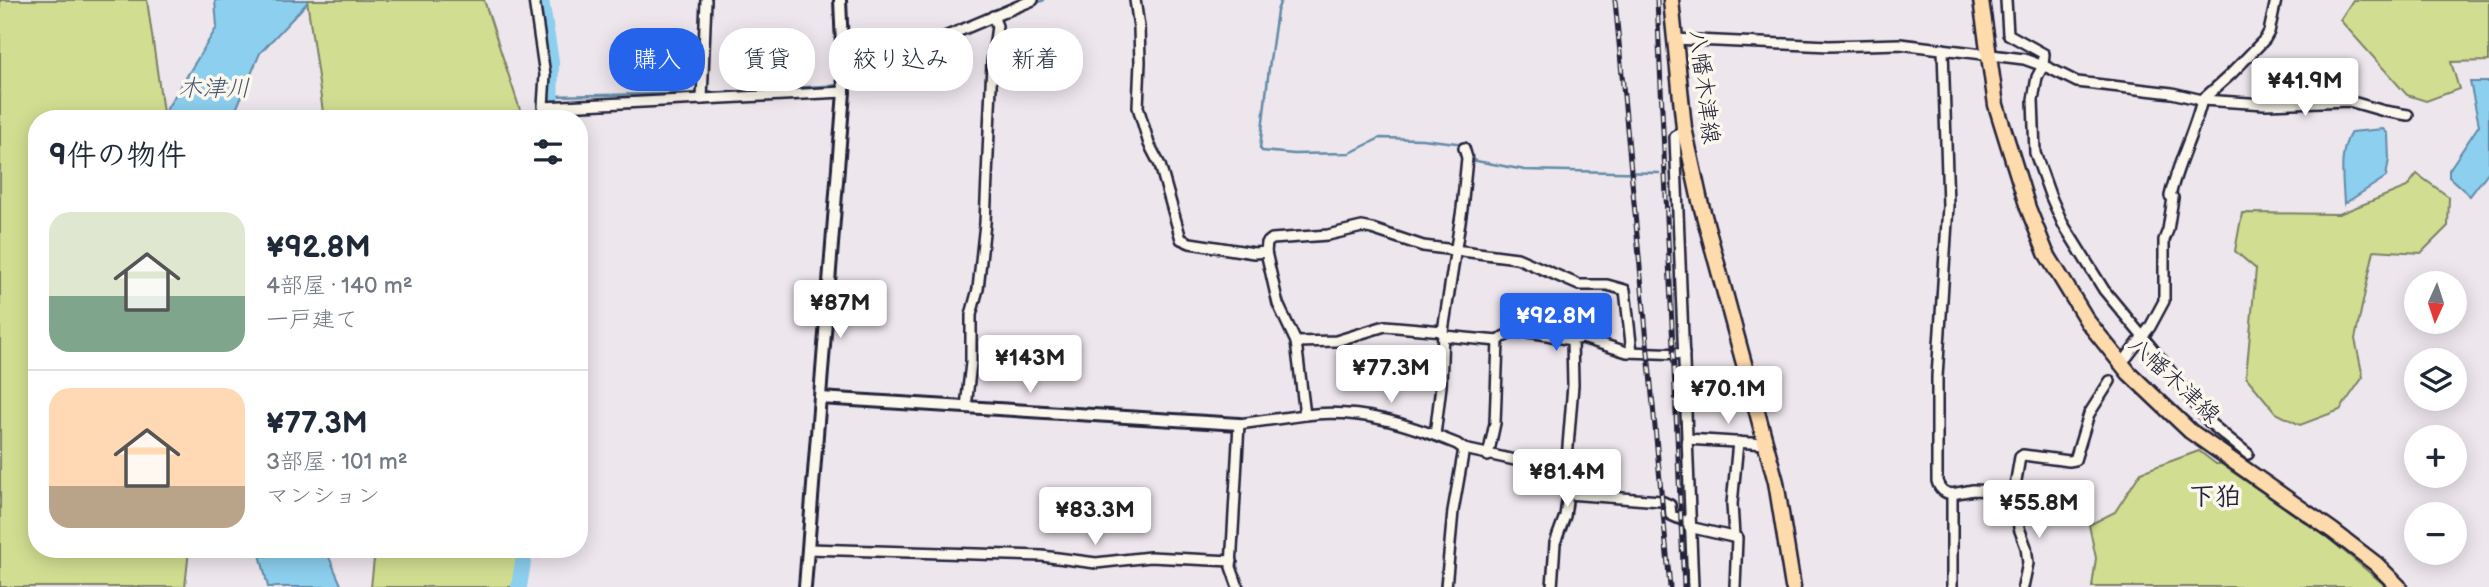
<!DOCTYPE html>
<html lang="ja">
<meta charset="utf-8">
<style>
:root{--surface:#fff;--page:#f6f6f7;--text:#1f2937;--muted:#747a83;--line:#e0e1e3;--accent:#2563eb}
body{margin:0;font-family:"Balsamiq Sans","Klee One",sans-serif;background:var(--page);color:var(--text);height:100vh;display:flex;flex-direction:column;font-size:26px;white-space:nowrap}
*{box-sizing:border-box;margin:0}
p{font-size:23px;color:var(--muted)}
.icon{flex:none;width:38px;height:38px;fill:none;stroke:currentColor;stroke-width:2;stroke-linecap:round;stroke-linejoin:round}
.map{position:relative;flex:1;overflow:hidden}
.side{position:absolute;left:28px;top:110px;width:560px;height:448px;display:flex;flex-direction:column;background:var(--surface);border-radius:28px;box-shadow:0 4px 18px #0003}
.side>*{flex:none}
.hud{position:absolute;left:609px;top:28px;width:665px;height:63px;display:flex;gap:14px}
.needle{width:46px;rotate:183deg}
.tools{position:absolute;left:2404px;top:271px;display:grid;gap:14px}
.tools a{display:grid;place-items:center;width:63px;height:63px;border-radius:50%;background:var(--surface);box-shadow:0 4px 18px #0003;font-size:35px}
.price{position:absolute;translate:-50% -60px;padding:0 16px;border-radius:7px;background:#fff;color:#222;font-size:23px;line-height:46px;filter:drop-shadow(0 2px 4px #0008)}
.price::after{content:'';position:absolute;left:50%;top:42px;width:21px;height:16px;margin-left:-10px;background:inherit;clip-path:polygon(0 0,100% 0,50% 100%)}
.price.on{background:var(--accent);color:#fff}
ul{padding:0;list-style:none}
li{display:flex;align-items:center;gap:21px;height:175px;padding:0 21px}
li+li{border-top:2px solid var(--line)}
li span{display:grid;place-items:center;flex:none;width:196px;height:140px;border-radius:21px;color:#555}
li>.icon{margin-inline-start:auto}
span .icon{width:84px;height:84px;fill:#fffc;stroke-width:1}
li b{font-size:30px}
h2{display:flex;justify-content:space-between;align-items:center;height:84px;padding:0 21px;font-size:30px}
.chip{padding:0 24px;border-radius:28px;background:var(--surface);box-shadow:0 4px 18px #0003;font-size:24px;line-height:63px}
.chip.on{background:var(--accent);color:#fff}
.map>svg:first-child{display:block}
.green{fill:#d1de91;stroke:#7a8066;stroke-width:2}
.water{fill:#8ccfee;stroke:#628aa6;stroke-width:2}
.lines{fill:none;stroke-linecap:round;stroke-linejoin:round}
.stream{stroke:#628aa6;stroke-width:2.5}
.river{stroke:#8ccfee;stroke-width:16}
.minor-casing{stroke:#22223b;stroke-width:14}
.tertiary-casing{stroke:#22223b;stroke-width:16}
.primary-casing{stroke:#22223b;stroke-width:19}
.minor{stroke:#fbf7ec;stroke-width:9}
.tertiary{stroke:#fbf7ec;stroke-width:10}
.primary{stroke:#fedbac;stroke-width:14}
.rail-casing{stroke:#22223b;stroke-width:5}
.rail{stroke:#fbf7ec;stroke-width:2.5;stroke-dasharray:8;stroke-linecap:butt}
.labels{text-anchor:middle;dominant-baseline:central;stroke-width:7;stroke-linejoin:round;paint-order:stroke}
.street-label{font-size:23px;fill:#22223b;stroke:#fbf7ec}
.water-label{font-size:24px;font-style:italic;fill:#425671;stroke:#fbf7ec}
.quarter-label{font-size:26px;font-weight:bold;fill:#22223b;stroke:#fbf7ec}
</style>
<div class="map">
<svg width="2489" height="587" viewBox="0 0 2489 587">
<rect width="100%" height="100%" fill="#eee6ed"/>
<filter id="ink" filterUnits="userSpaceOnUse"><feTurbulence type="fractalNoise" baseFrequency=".0143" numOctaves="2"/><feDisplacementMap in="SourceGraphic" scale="14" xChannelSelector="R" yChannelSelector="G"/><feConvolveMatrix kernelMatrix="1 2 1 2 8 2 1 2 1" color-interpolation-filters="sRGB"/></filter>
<g filter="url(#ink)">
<g class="green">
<polygon points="0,0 147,0 164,119 37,119 37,550 189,550 185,587 0,587"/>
<polygon points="307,0 484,0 523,119 324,119"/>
<polygon points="2353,0 2489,0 2489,61 2451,62 2459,89 2426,101 2407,95 2340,20"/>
<polygon points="2417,174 2449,197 2448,226 2421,253 2374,250 2355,339 2363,377 2340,410 2300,425 2276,413 2246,377 2256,269 2235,251 2242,213 2339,214 2407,187"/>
<polygon points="2199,451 2216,464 2221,464 2328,538 2387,587 2092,587 2096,558 2089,525 2115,512 2141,472"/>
<polygon points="375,550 518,550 514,587 371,587"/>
</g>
<g class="water">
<polygon points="215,0 307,0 307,3 260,53 232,119 164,119 163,115 217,27"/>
<polygon points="2470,82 2489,82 2489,171 2470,196 2449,177 2449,170 2479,125"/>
<path d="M2383 129 2388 134 2389 159 2386 177 2344 204C2343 181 2338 153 2351 132Z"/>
<polygon points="259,550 326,550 342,587 268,587"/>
</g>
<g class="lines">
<g class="stream">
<polyline points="1281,0 1277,11 1269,68 1260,148 1262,151 1294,154 1350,153 1380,138 1422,139 1465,144"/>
<polyline points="1034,4 1044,0"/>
<polyline points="870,73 973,30"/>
<polyline points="847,82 864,76"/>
<polyline points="550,96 708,93 841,85"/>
<polyline points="1471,160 1525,170 1659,173"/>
</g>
<g class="river">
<polyline points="541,0 551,61 550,119"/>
<polyline points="519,587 525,550"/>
</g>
<defs>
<g id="minor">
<polyline points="534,0 545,75 543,107 844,92"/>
<polyline points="1135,0 1139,27 1140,62 1138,107 1149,144 1160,165 1181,239 1190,243 1254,253 1266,252 1278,304 1296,342 1305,415 1239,424 1231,567 1238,587"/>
<polyline points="2006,0 2008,34 2044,54 2043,66 2037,77 2033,100 2035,153 2050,195 2063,224 2104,290 2161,359 2202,414 2211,424 2248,454"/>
<path d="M1674 39 1829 46 1900 44 2024 59 2049 68 2077 82 2172 93 2202 100C2194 133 2178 162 2170 196L2173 198 2168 230 2164 240V301L2150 327 2127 357"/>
<path d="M1943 49 1948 206 1937 377V481C1939 488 1944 493 1952 494V587"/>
<polyline points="843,70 859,73 1033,0"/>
<polyline points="702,99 706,0"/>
<polyline points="2202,100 2265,104 2349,101 2384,111 2408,115"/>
<polyline points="2202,100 2230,75 2265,39 2269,32 2276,0"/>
<polyline points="1684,128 1675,137 1693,587"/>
<polyline points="1266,252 1267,243 1272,239 1328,235 1362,227 1372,229 1423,246 1517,258 1579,285 1607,285 1625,290 1632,352"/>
<path d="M1444 336 1498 341C1515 323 1549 337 1572 340L1573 385 1566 471"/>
<polyline points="1572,340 1582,338 1627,352 1684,354"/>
<polyline points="1296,342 1336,341 1385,326 1443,331"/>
<polyline points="966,407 971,363 971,315 978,289 985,223 992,63 997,26 993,16"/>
<path d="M1305 415C1359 408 1408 424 1457 444L1464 449 1566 471 1568 494 1661 501 1670 505 1671 515 1689 523"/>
<polyline points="1435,435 1441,386 1443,331 1462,209 1467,158 1464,148"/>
<polyline points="1687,439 1766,444"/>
<polyline points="1488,456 1495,423 1498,341"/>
<polyline points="2014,492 2019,528 2026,547 2028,563 2023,587"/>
<polyline points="1952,494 1973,490 2014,492 2020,457 2023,455 2069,461 2075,460 2089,414 2110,381"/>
<polyline points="1689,527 1737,538 1735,587"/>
<polyline points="1734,536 1732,504 1738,442"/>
<polyline points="808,549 1042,556 1096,563 1150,557 1232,561"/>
<polyline points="1446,587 1453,511 1464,449"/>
<polyline points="1552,587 1555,543 1565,516 1568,494"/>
</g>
<g id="tertiary">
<polyline points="820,398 1239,424"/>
<polyline points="805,587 844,92 840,0"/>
</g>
<g id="primary">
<polyline points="1671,0 1684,128 1700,201 1776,482 1793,587"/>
<polyline points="1981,0 1996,105 2028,208 2046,253 2088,322 2129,373 2190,431 2333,531 2376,564 2399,587"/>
</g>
</defs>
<use href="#minor" class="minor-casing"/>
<use href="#tertiary" class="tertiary-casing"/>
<use href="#primary" class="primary-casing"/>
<use href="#minor" class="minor"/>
<use href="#tertiary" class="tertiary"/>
<use href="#primary" class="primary"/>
<defs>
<g id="rail">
<polyline points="1615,0 1670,587"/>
<polyline points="1657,0 1684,587"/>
</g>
</defs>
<use href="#rail" class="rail-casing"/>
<use href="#rail" class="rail"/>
</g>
</g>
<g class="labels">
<g class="street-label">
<text transform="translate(1704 87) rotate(83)">八幡木津線</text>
<text transform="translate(2174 380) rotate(43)">八幡木津線</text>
</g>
<g class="water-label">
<text x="214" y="88">木津川</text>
</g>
<g class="quarter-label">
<text x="2215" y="497">下狛</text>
</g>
</g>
</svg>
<div class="tools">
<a><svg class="needle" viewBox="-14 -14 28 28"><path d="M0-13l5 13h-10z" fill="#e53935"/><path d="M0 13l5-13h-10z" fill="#747a83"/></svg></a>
<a><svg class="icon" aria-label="layers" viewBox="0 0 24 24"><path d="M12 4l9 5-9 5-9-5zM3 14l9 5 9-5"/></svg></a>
<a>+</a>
<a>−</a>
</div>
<b class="price" style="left:2305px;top:118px">¥41.9M</b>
<b class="price" style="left:840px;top:340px">¥87M</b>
<b class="price on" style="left:1556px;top:353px">¥92.8M</b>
<b class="price" style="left:1030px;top:395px">¥143M</b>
<b class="price" style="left:1391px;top:405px">¥77.3M</b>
<b class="price" style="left:1728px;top:426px">¥70.1M</b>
<b class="price" style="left:1567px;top:509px">¥81.4M</b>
<b class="price" style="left:2039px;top:540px">¥55.8M</b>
<b class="price" style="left:1095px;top:547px">¥83.3M</b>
<div class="hud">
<a class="chip on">購入</a>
<a class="chip">賃貸</a>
<a class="chip">絞り込み</a>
<a class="chip">新着</a>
</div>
<section class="side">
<h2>9件の物件<svg class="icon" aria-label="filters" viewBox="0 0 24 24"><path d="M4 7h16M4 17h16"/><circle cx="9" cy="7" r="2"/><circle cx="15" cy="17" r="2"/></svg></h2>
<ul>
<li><span style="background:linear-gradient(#dfe7d0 60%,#7fa58c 0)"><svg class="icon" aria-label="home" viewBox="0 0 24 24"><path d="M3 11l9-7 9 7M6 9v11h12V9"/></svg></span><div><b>¥92.8M</b><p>4部屋 · 140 m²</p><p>一戸建て</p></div></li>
<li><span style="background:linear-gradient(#ffd9b3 70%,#b9a48a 0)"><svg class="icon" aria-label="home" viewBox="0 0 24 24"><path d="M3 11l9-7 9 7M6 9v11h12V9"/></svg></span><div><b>¥77.3M</b><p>3部屋 · 101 m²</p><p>マンション</p></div></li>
</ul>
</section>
</div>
